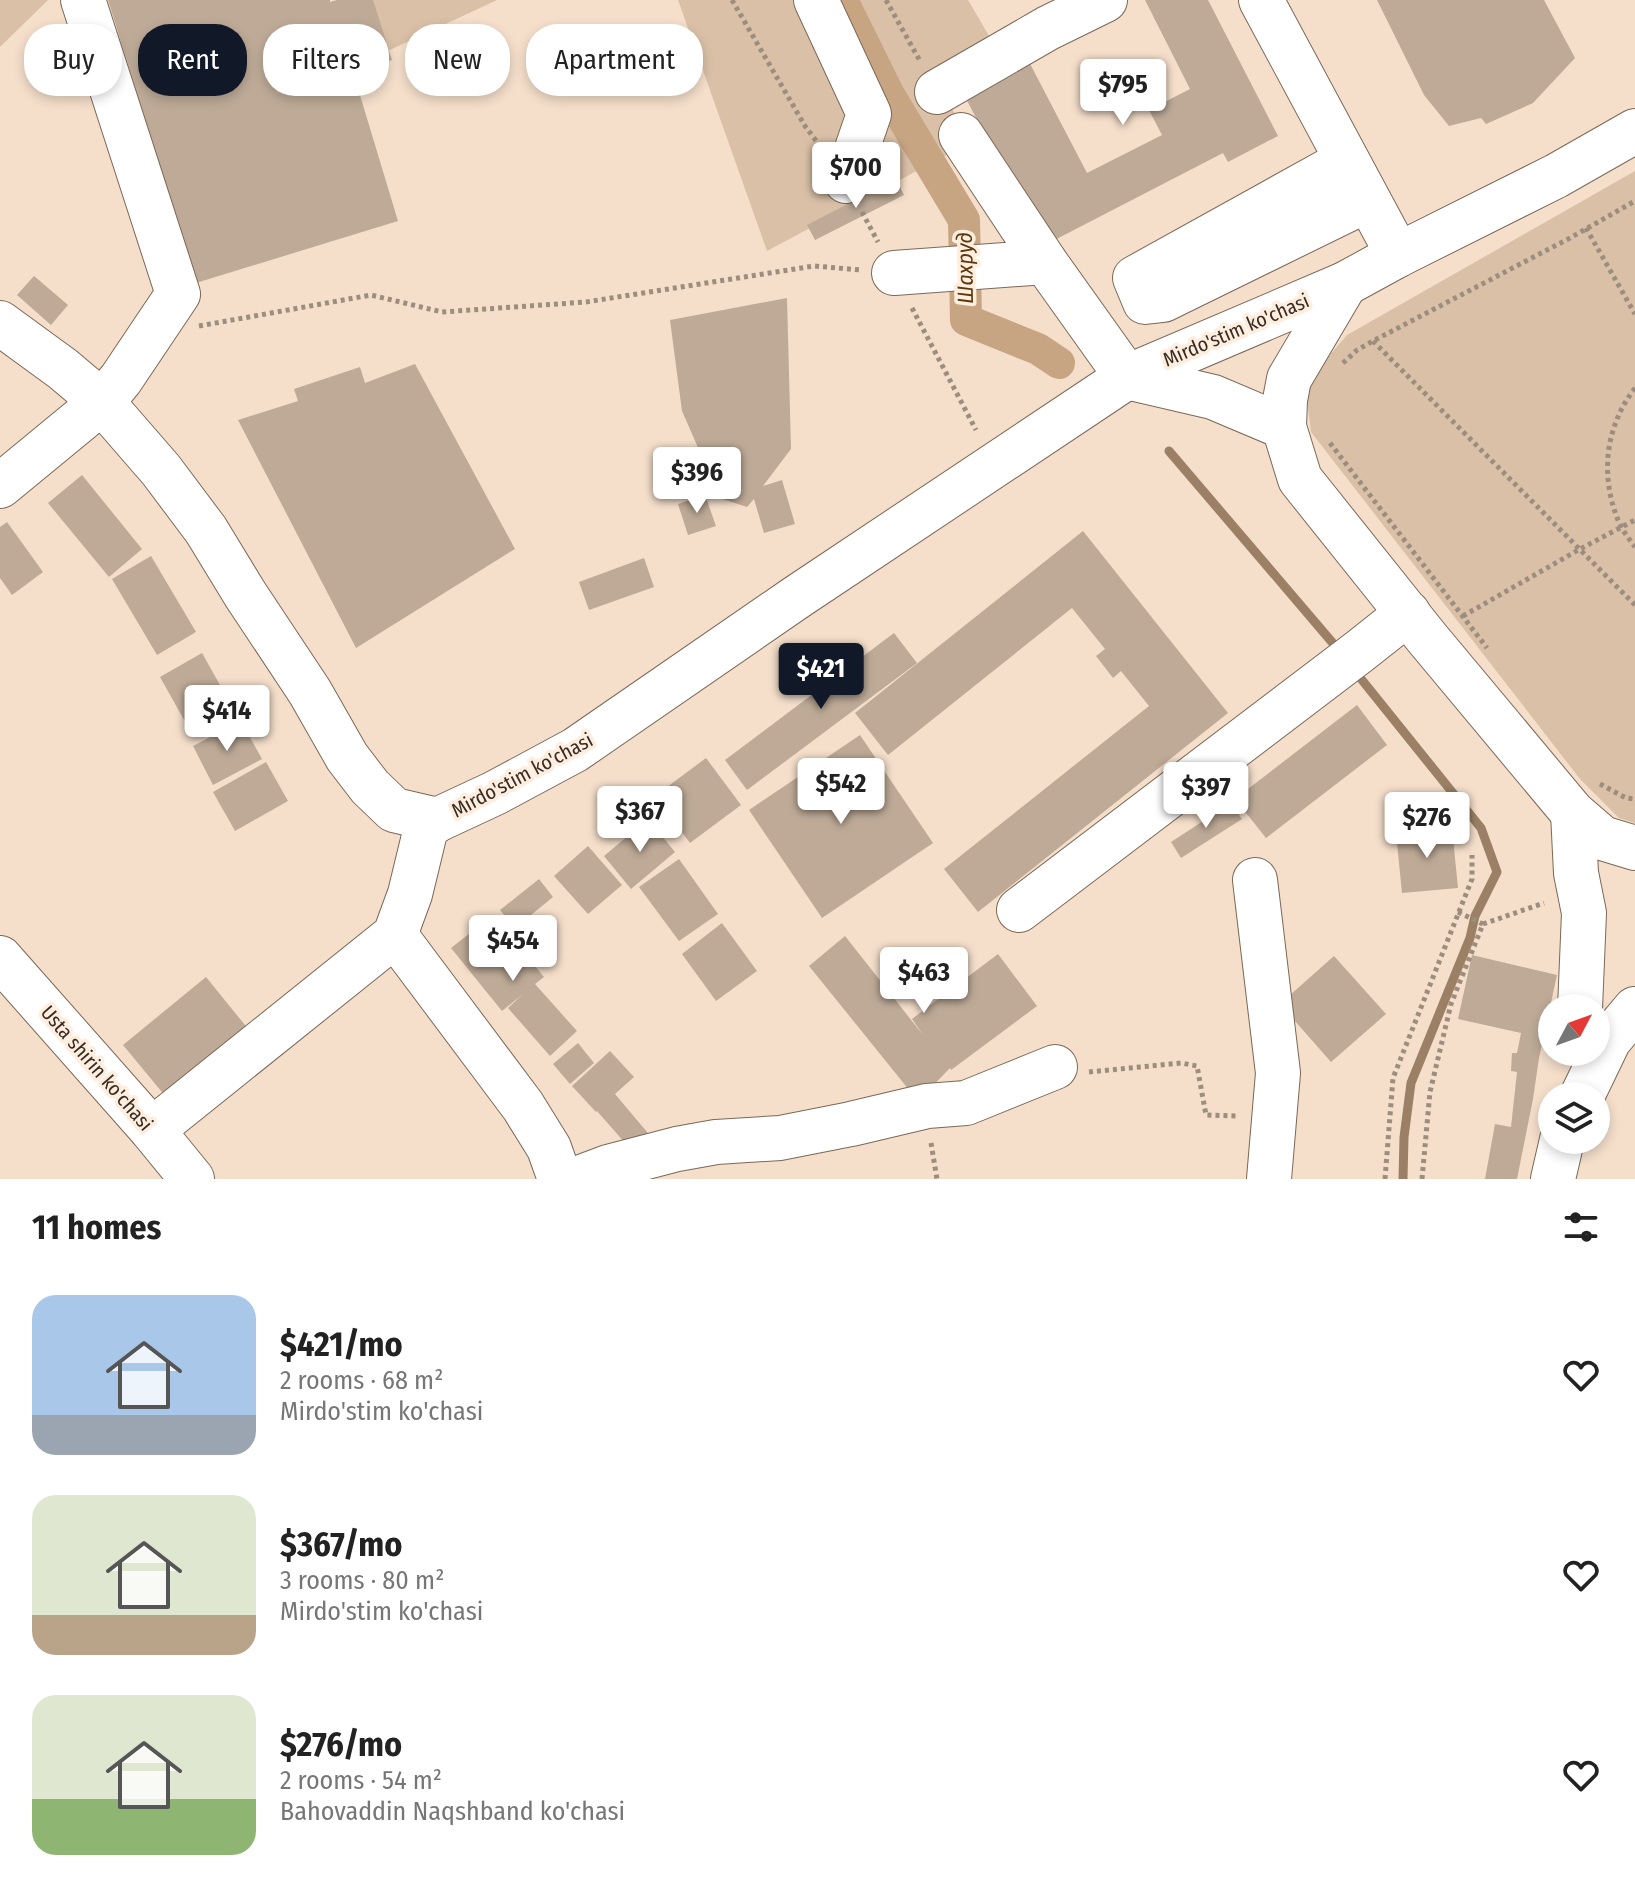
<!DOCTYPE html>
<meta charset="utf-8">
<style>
:root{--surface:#fff;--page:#f2f2f2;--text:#222;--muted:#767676;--accent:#111827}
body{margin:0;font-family:"Fira Sans Condensed",sans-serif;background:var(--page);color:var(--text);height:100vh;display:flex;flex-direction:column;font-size:30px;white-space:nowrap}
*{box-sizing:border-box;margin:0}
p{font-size:26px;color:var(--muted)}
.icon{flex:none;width:44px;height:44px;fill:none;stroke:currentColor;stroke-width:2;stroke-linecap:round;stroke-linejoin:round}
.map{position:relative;height:1179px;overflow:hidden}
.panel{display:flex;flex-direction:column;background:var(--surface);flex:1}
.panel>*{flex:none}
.guide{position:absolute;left:24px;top:24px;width:800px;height:72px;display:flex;gap:16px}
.needle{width:52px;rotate:49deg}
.fabs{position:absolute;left:1538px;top:994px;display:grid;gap:16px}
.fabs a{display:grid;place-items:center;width:72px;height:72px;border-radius:50%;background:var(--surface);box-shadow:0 4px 12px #0003;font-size:40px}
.price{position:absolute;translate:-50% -68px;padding:0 18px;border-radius:8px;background:#fff;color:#222;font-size:26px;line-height:52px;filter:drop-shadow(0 2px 4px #0008)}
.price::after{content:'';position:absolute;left:50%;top:48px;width:24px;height:18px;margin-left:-12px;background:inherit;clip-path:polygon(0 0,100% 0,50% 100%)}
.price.on{background:var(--accent);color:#fff}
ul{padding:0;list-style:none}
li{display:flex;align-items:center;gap:24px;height:200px;padding:0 32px}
li span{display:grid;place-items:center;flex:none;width:224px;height:160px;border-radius:24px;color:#555}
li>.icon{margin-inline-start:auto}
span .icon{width:96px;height:96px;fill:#fffc;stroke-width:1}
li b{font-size:34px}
h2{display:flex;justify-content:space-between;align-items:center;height:96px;padding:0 32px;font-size:34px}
.chip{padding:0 28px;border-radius:32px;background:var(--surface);box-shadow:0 4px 12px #0003;font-size:28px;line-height:72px}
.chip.on{background:var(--accent);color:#fff}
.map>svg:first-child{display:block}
.green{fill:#dac0a7}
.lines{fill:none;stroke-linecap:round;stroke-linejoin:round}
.stream{stroke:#9b8066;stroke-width:9}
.canal{stroke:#c7a482;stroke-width:32}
.building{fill:#beaa97}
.minor-casing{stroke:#7b6857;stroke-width:46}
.major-casing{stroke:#7b6857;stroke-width:46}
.path{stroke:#9c8d7e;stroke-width:5;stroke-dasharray:4 4;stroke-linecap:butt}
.minor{stroke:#fff;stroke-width:44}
.major{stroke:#fff;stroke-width:44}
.labels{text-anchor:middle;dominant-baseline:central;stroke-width:7;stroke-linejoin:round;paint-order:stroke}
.street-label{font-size:20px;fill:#352d25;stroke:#ffeddd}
.water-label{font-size:22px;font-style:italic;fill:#5b370d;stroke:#ffeddd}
</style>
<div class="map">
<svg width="1635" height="1179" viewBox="0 0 1635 1179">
<rect width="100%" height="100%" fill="#f5dfcb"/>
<g class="green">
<polygon points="0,0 48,0 0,47"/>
<polygon points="359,0 497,0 377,56"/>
<polygon points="678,0 968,0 995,46 935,79 971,142 767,251"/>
<polygon points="1635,171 1635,823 1619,818 1580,779 1311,432 1305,384 1347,335"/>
</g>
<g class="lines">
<g class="stream">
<polyline points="1169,451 1337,648"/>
<polyline points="1362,680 1481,828 1497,872 1475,916 1470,938 1411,1083 1404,1137 1403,1179"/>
</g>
<polyline class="canal" points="842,0 889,95 964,220 966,320 1038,349 1059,363"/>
</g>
<g class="building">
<polygon points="108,0 330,0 330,2 337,0 373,0 392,60 353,72 398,221 196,283"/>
<polygon points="1145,0 1208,0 1278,136 1228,162 1223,153 1043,246 962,91 1027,58 1087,173 1162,135 1149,110 1190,89"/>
<polygon points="1377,0 1544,0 1575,58 1533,103 1486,124 1481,118 1449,126 1424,95"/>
<polygon points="896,179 904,195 815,240 807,225"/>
<polygon points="34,276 68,305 51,325 17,295"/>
<polygon points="787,298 791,449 763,486 782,480 795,524 764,533 754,499 747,507 686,487 703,459 682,411 670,320"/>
<polygon points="415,364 515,549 356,648 238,420 298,401 294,389 360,367 365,383"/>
<polygon points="82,475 142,549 109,577 48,503"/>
<polygon points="705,495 716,526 688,535 678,504"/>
<polygon points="7,522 43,572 12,595 0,578 0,527"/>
<polygon points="1083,531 1228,713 978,912 944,869 1149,706 1121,671 1113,678 1096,656 1105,649 1072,608 888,755 855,713"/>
<polygon points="151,556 196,632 157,655 112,579"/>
<polygon points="644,558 654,587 589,610 579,582"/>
<polygon points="894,633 917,663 747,790 725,760"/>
<polygon points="202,653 234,710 192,734 160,677"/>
<polygon points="1357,705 1387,745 1266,838 1235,799"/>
<polygon points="241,721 262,759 213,785 193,746"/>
<polygon points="860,735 933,843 822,918 749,810"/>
<polygon points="706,758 741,805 690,843 655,796"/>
<polygon points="266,762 288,801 235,831 213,792"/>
<polygon points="1231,803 1242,819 1181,858 1171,842"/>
<polygon points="648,819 675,852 631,889 604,856"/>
<polygon points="1452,828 1458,888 1402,893 1396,833"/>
<polygon points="588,846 622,885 588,914 554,876"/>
<polygon points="679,859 718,914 679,941 639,887"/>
<polygon points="539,879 553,897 515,928 500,910"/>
<polygon points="493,915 544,977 535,984 577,1031 550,1056 508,1008 523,994 502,1011 451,948"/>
<polygon points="722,923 757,971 716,1001 682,954"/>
<polygon points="845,936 923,1035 912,1019 998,954 1037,1006 951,1070 950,1068 918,1101 809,966"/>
<polygon points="1472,955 1557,975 1539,1058 1533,1099 1517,1179 1485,1179 1495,1124 1511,1127 1517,1072 1511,1071 1512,1053 1517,1053 1521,1033 1458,1019"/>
<polygon points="1334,956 1386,1014 1331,1062 1280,1004"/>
<polygon points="206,977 249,1030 166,1097 123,1045"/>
<polygon points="578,1043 594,1063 570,1084 553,1064"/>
<polygon points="610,1051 634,1077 615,1094 658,1145 633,1152 597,1111 596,1112 572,1086"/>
</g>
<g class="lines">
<defs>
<g id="minor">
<polyline points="816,0 869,114 846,181"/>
<polyline points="1261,0 1398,255"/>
<polyline points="937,92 1048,28 1105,0"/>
<polyline points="961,135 1045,262 1127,377"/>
<polyline points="1346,161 1135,278 1145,302 1163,300 1367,200"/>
<polyline points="894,273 1045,262"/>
<polyline points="0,486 102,402 121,379 178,294 83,0"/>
<polyline points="1573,813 1576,873 1584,913 1580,1008"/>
<polyline points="1255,880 1278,1073 1269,1179"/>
<polyline points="1019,910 1360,651 1408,613"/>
<polyline points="395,935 523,1106 549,1148 560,1179"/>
<polyline points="0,958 152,1130 192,1179"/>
<polyline points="1582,1096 1609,1040 1635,1009"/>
<polyline points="152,1130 395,935 410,894 426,828 437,820"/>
<polyline points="576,1179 608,1167 677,1149 716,1142 780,1138 851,1124 927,1106 966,1103 1055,1067"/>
<polyline points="1553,1179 1562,1140"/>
</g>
<g id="major">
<polyline points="1345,284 1289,379 1285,400 1284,427 1300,479 1427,638 1573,813 1602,838 1635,848"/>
<polyline points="0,323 63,369 102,402 161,470 206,530 245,594 310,692 347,757 370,787 394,810 437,820 495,793 575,750 797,597 1127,377 1345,284 1398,255 1556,176 1635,131"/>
<polyline points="1127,377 1213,397 1284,427"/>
</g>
</defs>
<use href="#minor" class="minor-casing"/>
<use href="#major" class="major-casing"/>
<g class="path">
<polyline points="732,0 805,126 820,146"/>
<polyline points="886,0 920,61"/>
<polyline points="862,212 878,242"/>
<polyline points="1586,228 1635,314"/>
<polyline points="912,308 976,430"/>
<polyline points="199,326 371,295 442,312 586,302 814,266 861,270"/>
<polyline points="1373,341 1635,605"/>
<polyline points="1343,363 1357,350 1373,341 1570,238 1635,201"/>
<path d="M1635 388C1605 427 1600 475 1618 520 1622 530 1629 539 1635 547"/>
<polyline points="1330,443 1487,648"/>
<polyline points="1463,616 1580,549 1635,520"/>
<polyline points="1600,784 1626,798 1635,799"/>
<polyline points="1458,912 1483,924"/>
<polyline points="1089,1072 1181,1063 1197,1066 1206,1115 1237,1116"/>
<polyline points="931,1143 937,1179"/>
<polyline points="1385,1179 1393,1078 1472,879 1472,855"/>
<polyline points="1422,1179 1430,1092 1451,1004 1483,924 1544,903"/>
</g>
<use href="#minor" class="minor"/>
<use href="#major" class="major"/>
</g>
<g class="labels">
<g class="street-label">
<text transform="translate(1236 330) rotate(-23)">Mirdo'stim ko'chasi</text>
<text transform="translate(522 775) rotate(-28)">Mirdo'stim ko'chasi</text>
<text transform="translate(97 1068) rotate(49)">Usta shirin ko'chasi</text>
</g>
<g class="water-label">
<text transform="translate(965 268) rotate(-91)">Шахруд</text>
</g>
</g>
</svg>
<div class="fabs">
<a><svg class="needle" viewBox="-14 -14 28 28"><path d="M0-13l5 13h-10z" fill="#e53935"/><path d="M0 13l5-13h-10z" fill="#767676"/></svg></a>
<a><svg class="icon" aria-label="layers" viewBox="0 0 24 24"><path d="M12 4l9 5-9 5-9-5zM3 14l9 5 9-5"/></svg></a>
</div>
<b class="price" style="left:1123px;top:127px">$795</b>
<b class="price" style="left:856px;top:210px">$700</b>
<b class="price" style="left:697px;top:515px">$396</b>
<b class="price on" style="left:821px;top:711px">$421</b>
<b class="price" style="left:227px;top:753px">$414</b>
<b class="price" style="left:841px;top:826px">$542</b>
<b class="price" style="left:1206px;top:830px">$397</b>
<b class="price" style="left:640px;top:854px">$367</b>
<b class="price" style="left:1427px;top:860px">$276</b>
<b class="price" style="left:513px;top:983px">$454</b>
<b class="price" style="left:924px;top:1015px">$463</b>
<div class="guide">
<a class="chip">Buy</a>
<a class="chip on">Rent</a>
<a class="chip">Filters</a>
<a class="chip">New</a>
<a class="chip">Apartment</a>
</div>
</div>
<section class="panel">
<h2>11 homes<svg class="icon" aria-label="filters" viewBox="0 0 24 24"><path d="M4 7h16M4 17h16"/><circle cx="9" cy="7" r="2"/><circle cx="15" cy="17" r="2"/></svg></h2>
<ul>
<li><span style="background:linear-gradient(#a9c7e8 75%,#9aa5b1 0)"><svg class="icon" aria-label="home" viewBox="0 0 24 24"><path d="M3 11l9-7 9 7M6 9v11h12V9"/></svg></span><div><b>$421/mo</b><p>2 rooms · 68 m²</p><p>Mirdo'stim ko'chasi</p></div><svg class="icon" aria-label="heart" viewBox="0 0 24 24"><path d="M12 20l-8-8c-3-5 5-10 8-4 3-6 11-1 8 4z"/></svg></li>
<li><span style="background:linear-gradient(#dfe7d0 75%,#b9a48a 0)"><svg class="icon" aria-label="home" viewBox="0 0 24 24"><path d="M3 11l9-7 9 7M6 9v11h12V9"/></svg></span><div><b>$367/mo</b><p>3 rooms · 80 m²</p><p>Mirdo'stim ko'chasi</p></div><svg class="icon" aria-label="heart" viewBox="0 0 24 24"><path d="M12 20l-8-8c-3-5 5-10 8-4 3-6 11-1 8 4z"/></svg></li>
<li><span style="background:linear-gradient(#dfe7d0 65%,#8fb573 0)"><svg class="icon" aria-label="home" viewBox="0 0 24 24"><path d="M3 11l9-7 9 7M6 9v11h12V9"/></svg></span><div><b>$276/mo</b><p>2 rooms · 54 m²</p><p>Bahovaddin Naqshband ko'chasi</p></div><svg class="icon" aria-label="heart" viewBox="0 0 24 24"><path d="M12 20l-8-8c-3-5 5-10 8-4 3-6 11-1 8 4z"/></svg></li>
</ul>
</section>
